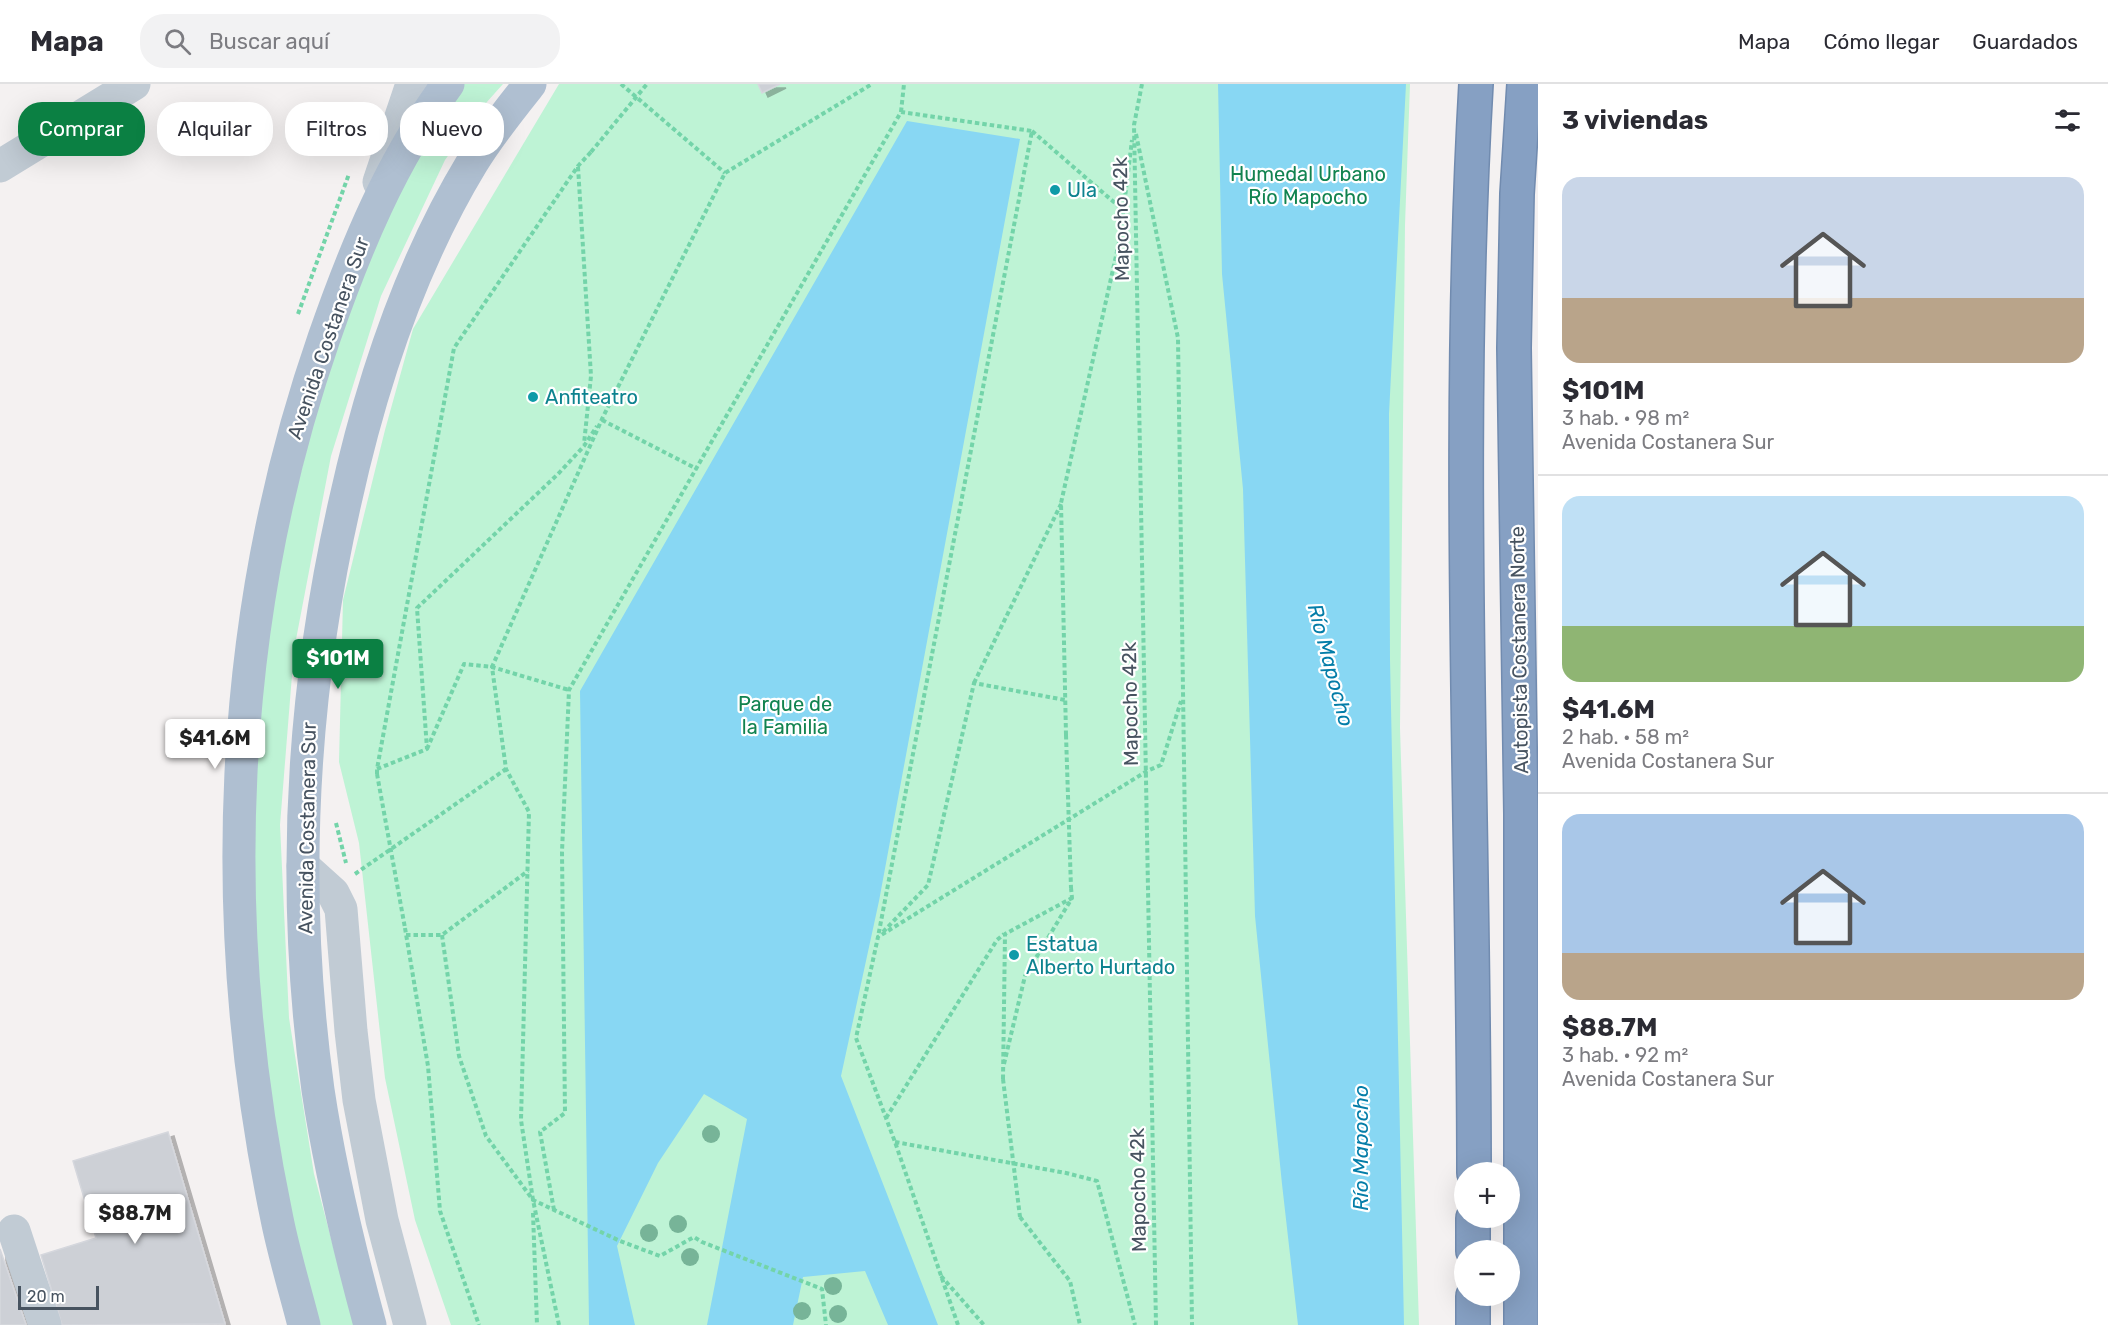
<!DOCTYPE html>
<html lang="es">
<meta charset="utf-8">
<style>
:root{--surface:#fff;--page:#f2f2f3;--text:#2b2b33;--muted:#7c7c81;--line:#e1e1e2;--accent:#0b8043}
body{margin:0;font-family:Rubik,sans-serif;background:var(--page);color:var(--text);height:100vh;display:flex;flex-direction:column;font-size:22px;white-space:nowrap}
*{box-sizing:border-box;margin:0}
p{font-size:20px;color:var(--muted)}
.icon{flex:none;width:33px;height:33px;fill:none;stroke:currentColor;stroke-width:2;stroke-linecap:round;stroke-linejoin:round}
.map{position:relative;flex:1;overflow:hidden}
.side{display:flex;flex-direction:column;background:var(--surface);width:570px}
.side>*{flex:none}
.top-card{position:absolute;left:18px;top:18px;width:570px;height:54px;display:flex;gap:12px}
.buttons{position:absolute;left:1454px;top:1078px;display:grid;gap:12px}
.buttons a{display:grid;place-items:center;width:66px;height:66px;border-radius:50%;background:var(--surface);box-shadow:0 6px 24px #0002;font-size:30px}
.scale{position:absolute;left:18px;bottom:15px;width:81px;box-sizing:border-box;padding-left:6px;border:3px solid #475360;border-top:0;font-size:16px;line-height:21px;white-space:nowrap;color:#475360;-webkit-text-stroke:4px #fff;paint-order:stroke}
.price{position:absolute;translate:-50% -51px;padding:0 14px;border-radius:6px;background:#fff;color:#222;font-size:20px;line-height:39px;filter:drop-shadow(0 2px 3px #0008)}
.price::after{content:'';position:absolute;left:50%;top:36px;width:18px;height:14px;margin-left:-9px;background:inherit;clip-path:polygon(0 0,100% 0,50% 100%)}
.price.selected{background:var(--accent);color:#fff}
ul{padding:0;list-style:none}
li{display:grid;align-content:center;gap:12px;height:318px;padding:0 24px}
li+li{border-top:2px solid var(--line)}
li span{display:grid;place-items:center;height:186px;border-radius:18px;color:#555}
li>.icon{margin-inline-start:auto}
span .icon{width:108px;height:108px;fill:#fffc;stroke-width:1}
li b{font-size:26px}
h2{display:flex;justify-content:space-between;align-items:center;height:72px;padding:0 24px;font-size:26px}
.chip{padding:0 21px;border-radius:24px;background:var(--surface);box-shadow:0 6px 24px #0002;font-size:21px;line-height:54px}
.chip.selected{background:var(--accent);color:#fff}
header{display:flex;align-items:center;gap:36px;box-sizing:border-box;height:84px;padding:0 30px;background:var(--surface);border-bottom:2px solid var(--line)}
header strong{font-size:28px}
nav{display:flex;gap:33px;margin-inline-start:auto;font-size:21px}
.search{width:420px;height:54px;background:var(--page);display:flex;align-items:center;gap:15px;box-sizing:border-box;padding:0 21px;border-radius:24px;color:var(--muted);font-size:22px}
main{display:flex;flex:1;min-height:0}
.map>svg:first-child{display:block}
.green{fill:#bef3d5}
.water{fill:#88d7f3}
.building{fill:#cdd0d6;stroke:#d5d7dd;stroke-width:1.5;filter:url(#shadow)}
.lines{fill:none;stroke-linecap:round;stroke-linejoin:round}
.highway-casing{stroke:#718baf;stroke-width:36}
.path{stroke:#73d4a9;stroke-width:4;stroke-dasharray:4.5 3;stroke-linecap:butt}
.minor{stroke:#c1cbd4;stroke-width:33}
.major{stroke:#afbfd1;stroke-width:33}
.highway{stroke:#86a0c3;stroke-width:33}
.path-bridge{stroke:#73d4a9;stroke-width:4;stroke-dasharray:4.5 3;stroke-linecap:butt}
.tree{fill:#77b498}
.culture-dot{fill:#0f9aa8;stroke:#fff;stroke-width:2}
.labels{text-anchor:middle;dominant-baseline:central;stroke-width:4.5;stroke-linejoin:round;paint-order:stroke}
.park-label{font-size:20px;fill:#118350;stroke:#fff}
.culture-label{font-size:20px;fill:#0d838f;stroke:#fff;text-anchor:start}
.street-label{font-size:20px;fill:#475360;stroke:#fff}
.water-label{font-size:21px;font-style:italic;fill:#047da8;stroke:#fff}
</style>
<header>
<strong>Mapa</strong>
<div class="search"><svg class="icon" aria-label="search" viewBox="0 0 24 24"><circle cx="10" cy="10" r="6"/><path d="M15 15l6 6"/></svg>Buscar aquí</div>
<nav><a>Mapa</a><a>Cómo llegar</a><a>Guardados</a></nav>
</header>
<main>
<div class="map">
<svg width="1538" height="1241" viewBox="0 0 1538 1241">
<defs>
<filter id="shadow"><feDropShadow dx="6" dy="4" stdDeviation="0" flood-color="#0004"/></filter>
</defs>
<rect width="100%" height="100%" fill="#f4f1f1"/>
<g class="green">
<polygon points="457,0 503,0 486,19 445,76 381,212 331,372 294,566 280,741 289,934 314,1090 354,1241 314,1241 255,955 253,575 348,204"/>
<polygon points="559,0 1410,0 1405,141 1400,644 1419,1241 451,1241 415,1136 385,994 359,759 339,678 343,516 385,346 413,245"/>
</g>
<g class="water">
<polygon points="1218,0 1406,0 1389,330 1390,576 1404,1241 1298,1241 1282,1100 1255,832 1243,405 1222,190"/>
<polygon points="907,37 1020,55 879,817 841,992 938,1241 888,1241 865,1187 803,1193 793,1241 707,1241 747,1035 704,1010 658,1079 617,1162 635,1241 589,1241 580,607"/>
</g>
<g class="building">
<polygon points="758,0 780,0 762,9"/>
<polygon points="168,1048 225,1240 62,1241 41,1171 96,1154 73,1077"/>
<polygon points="0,1165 26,1241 0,1241"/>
</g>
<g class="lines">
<defs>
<g id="highway">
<path d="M1474 1089C1474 726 1455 362 1476 0"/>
<polyline points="1473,1167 1473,1134"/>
<polyline points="1473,1241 1473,1212"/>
<polyline points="1521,1241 1521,730 1514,264 1517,110 1524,0"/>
</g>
</defs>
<use href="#highway" class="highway-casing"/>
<g class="path">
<polyline points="621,0 725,89"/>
<polyline points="1142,0 1134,41 1156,1241"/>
<polyline points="901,28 904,0"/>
<polyline points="1032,47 1123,126"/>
<polyline points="1136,50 1178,254 1192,1241"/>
<polyline points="578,83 591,292 584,360"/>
<polyline points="298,230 349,90"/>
<polyline points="602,336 697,385"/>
<polyline points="974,599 1061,420"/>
<polyline points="1066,651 1061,419 1120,154 1132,56"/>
<polyline points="427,665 464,580 492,583 602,335 725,89 872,0"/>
<polyline points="377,685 427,665 417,524 558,390 584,362 597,342"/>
<polyline points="377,690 377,685 454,264 578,82 591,68"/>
<polyline points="336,739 346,779"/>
<polyline points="355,790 506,685"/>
<polyline points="405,844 428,982 440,1127 479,1241"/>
<polyline points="883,848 928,801 974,599 1065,616"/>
<polyline points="406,851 442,851 528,787"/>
<polyline points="442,851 459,972 486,1052 533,1116 620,1157 660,1172 694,1153 702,1158 822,1205 826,1241"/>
<polyline points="1004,980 1025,892 1072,814 1071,804"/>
<polyline points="1003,995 1005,850 1072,814"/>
<polyline points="886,1034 997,856 1004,850"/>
<polyline points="895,1058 1066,1089 1097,1097 1135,1241"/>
<polyline points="554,1126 540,1048 565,1029 562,768 569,606 901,28 1032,47 878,853"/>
<polyline points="533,1129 537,1241"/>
<polyline points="1020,1133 1070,1197 1080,1241"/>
<polyline points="941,1192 984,1241"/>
<polyline points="559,1241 533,1116 521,1036 529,728 506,685 492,583 569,606"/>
<polyline points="958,1241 895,1058 856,954 878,853 1147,687 1161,681 1181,617"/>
</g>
<g class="minor">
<polyline points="0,82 134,0"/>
<polyline points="379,98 412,0"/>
<polyline points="303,782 333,809 341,825 351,947 359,1016 382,1136 410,1241"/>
<polyline points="14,1147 45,1241"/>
</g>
<g class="major">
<path d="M304 1241C295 1206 284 1170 277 1135 216 844 226 536 324 254 355 165 391 77 448 0"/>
<path d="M370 1241C349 1164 330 1086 318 1006 291 810 301 611 345 418 371 300 409 183 472 79 489 51 510 25 530 0"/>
</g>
<use href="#highway" class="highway"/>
<g class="path-bridge">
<polyline points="591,68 647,0"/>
<polyline points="1066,651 1071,804"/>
<polyline points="377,690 405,844"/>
<polyline points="1003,995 1020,1133"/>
</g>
</g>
<g class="tree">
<circle cx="711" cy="1050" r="9"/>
<circle cx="678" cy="1140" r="9"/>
<circle cx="649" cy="1149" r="9"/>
<circle cx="690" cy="1173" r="9"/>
<circle cx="833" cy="1202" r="9"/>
<circle cx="802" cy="1227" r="9"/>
<circle cx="838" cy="1230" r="9"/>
</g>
<g class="culture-dot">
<circle cx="1055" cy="106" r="6"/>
<circle cx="533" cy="313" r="6"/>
<circle cx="1014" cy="871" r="6"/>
</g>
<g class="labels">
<g class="park-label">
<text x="1308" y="90">Humedal Urbano<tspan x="1308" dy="23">Río Mapocho</tspan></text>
<text x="785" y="620">Parque de<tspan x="785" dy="23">la Familia</tspan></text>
</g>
<g class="culture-label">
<text x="1067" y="106">Ula</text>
<text x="545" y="313">Anfiteatro</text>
<text x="1026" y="860">Estatua<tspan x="1026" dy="23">Alberto Hurtado</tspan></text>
</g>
<g class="street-label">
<text transform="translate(1121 135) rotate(-91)">Mapocho 42k</text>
<text transform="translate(328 254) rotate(-71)">Avenida Costanera Sur</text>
<text transform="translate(1519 566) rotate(-91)">Autopista Costanera Norte</text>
<text transform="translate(1130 620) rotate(-91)">Mapocho 42k</text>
<text transform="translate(307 744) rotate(-89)">Avenida Costanera Sur</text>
<text transform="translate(1138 1106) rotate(-91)">Mapocho 42k</text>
</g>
<g class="water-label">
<text transform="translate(1331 581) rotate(75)">Río Mapocho</text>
<text transform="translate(1360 1064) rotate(-90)">Río Mapocho</text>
</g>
</g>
</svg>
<div class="buttons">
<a>+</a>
<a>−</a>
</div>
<div class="scale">20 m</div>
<b class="price selected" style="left:338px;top:606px">$101M</b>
<b class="price" style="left:215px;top:686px">$41.6M</b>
<b class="price" style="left:135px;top:1161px">$88.7M</b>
<div class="top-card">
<a class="chip selected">Comprar</a>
<a class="chip">Alquilar</a>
<a class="chip">Filtros</a>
<a class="chip">Nuevo</a>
</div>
</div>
<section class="side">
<h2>3 viviendas<svg class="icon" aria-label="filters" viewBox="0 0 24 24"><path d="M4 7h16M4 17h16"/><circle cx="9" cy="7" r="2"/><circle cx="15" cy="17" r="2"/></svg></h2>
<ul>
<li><span style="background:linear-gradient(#c9d6e8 65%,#b9a48a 0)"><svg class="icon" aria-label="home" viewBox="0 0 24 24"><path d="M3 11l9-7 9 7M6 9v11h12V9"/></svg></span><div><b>$101M</b><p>3 hab. · 98 m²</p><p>Avenida Costanera Sur</p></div></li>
<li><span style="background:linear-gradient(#bfe0f5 70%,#8fb573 0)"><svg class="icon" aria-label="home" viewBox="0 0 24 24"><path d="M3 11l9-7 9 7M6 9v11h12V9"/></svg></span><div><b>$41.6M</b><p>2 hab. · 58 m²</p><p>Avenida Costanera Sur</p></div></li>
<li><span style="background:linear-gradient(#a9c7e8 75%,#b9a48a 0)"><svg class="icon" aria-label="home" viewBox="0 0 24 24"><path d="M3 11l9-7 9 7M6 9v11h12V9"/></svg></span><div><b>$88.7M</b><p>3 hab. · 92 m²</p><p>Avenida Costanera Sur</p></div></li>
</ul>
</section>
</main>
